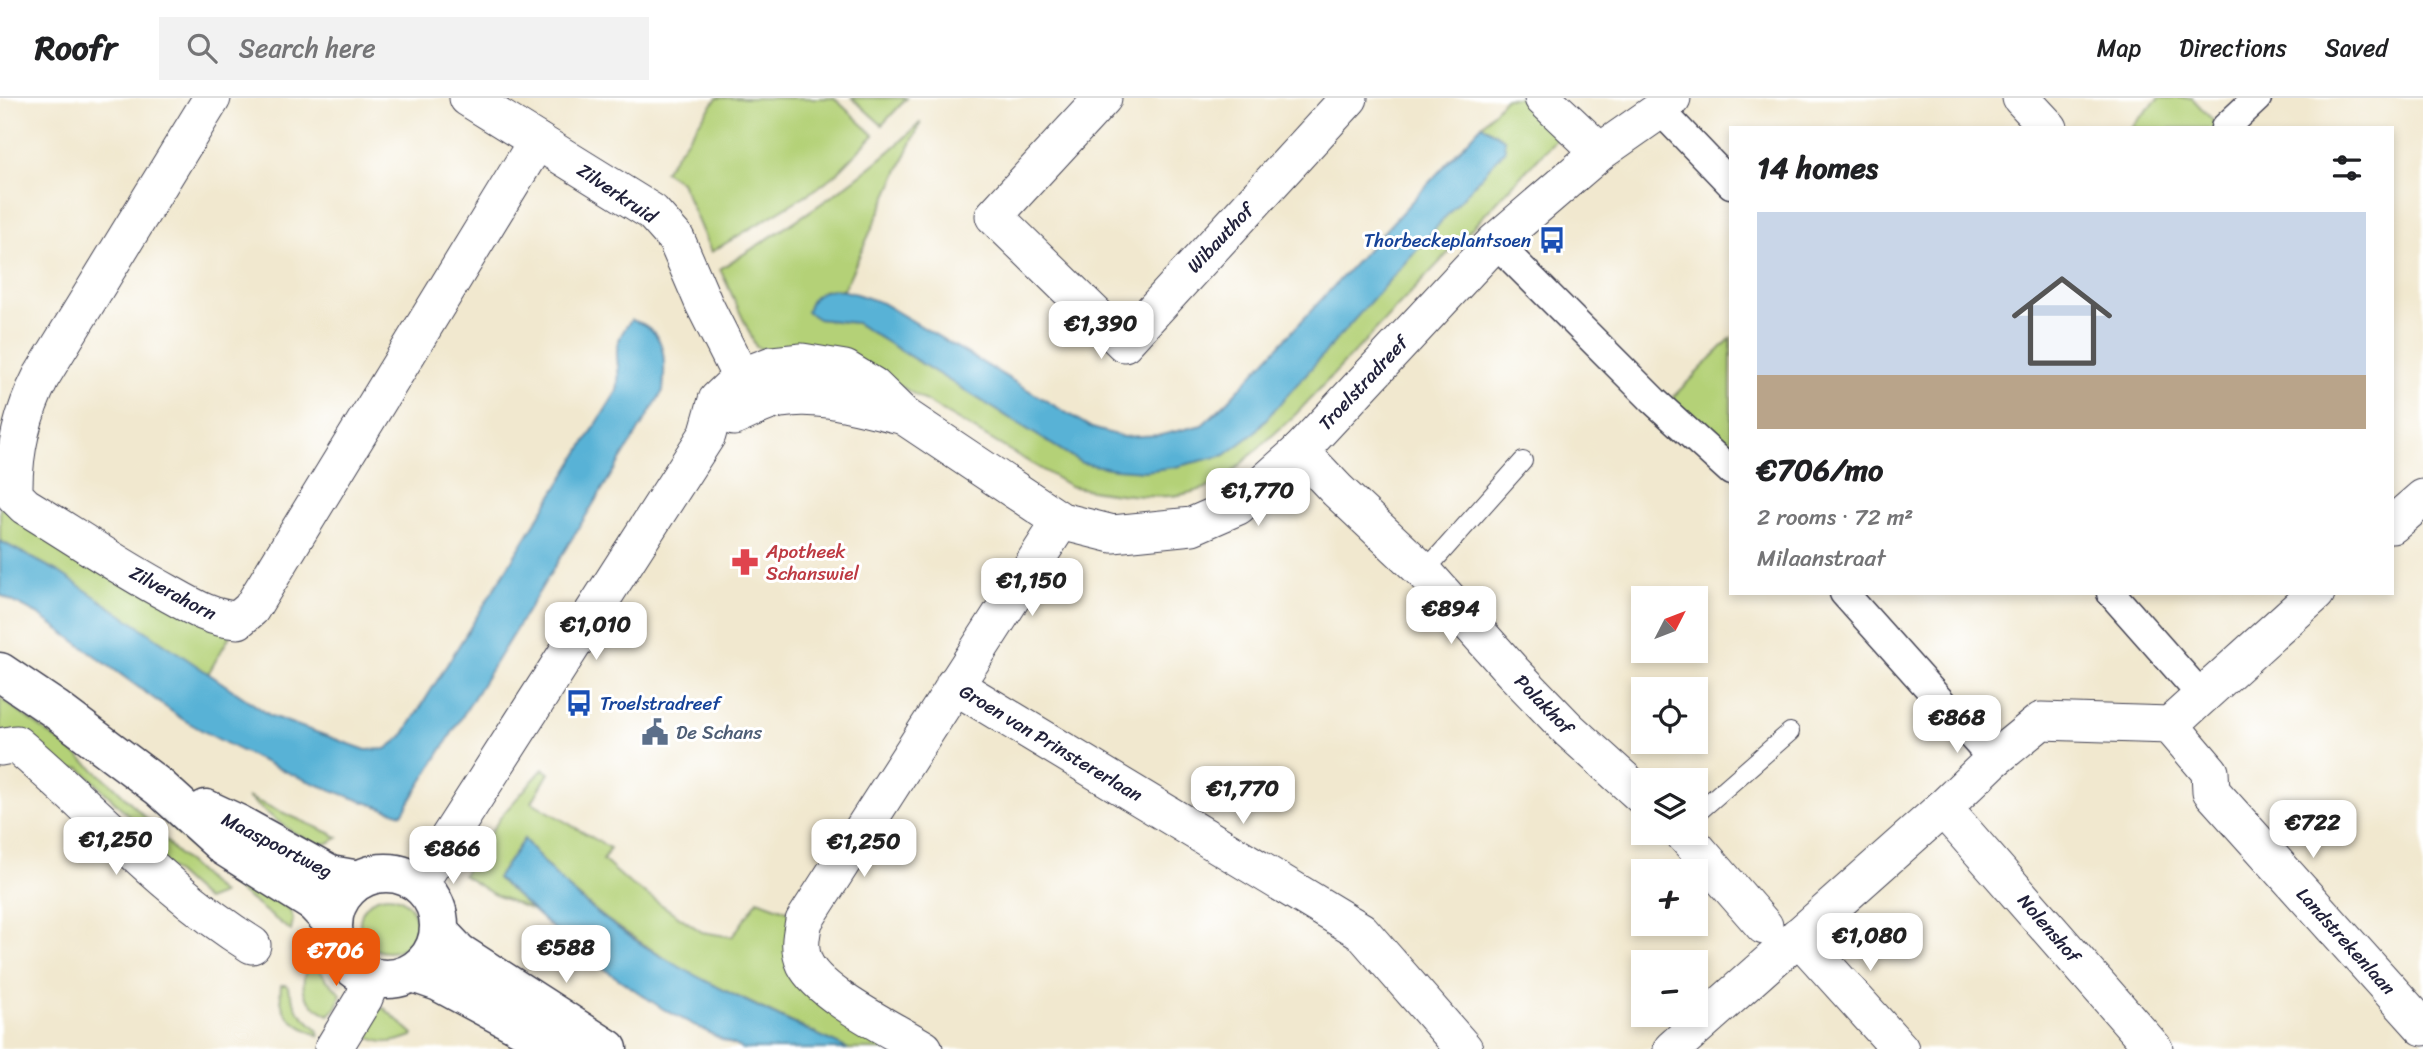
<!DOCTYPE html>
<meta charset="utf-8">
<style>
:root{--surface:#fff;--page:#f2f2f2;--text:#202124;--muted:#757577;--line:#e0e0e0;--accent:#ea580c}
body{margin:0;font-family:Sriracha,sans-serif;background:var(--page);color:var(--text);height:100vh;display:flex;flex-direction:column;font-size:26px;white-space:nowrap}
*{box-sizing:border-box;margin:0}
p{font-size:23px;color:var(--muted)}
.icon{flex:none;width:38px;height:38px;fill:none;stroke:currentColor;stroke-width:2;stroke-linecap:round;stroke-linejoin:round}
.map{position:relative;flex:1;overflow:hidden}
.panel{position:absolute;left:1729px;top:28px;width:665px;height:469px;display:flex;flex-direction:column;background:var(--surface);border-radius:0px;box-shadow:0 4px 10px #0003}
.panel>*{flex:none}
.needle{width:46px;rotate:48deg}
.controls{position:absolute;left:1631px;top:488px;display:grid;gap:14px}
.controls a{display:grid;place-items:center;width:77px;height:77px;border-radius:0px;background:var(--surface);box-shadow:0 4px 10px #0003;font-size:35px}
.price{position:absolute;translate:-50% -60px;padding:0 16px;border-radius:14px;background:#fff;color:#222;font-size:23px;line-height:46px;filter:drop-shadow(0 2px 4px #0008)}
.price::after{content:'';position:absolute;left:50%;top:42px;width:21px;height:16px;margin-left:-10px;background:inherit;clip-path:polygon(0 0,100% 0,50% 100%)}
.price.active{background:var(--accent);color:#fff}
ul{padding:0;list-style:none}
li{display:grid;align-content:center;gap:14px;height:371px;padding:0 28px}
li span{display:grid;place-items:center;height:217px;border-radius:0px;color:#555}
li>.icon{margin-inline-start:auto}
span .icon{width:126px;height:126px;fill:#fffc;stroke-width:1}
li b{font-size:30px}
h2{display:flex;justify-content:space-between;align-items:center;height:84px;padding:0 28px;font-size:30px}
header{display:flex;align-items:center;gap:42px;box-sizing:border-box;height:98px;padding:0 35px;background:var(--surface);border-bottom:2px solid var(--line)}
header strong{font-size:33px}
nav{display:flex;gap:38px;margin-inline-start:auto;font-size:24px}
.search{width:490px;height:63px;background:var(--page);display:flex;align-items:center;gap:18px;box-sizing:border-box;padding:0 24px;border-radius:0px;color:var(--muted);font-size:26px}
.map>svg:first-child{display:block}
.green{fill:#b4d177;stroke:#6b7a59;stroke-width:2}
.water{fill:#59b2d6;stroke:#3e6a88;stroke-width:2}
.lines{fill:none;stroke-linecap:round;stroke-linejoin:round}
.service-casing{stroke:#414051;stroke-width:20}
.pedestrian-casing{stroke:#414051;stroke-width:31}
.minor-casing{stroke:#414051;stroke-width:39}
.secondary-casing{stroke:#414051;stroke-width:41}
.service{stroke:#fff;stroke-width:18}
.pedestrian{stroke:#fff;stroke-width:28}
.minor{stroke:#fff;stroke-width:37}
.secondary{stroke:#fff;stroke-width:38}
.labels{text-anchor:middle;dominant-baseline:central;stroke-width:6;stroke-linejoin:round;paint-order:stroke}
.street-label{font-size:19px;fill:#22223b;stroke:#fff}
.transit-label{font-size:19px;fill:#164399;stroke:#fff;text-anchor:end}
.health-label{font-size:19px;fill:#be3a42;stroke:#fff;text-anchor:start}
.service-label{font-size:19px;fill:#4e5e75;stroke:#fff;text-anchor:start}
</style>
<header>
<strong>Roofr</strong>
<div class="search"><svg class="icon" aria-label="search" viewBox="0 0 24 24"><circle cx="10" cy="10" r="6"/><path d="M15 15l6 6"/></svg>Search here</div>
<nav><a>Map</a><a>Directions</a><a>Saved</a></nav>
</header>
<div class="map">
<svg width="2423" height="951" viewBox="0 0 2423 951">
<rect width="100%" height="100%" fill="#fff"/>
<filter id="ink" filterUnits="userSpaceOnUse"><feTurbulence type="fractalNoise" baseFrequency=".0143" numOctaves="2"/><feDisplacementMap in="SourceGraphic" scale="14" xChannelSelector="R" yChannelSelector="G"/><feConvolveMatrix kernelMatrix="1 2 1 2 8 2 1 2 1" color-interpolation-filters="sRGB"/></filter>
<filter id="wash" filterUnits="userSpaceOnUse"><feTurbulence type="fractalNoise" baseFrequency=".00686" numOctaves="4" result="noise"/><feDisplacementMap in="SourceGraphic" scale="28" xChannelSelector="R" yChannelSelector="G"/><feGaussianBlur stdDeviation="1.57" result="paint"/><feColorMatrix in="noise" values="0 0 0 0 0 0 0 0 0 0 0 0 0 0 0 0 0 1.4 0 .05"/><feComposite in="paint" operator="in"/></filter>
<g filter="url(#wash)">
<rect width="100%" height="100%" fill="#f1e8cf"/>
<g class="green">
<polygon points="717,0 834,0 874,37 837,75 816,91 711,154 681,84 664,73"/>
<polygon points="852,0 907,0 882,27"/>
<path d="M1505 0H1522L1559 38 1295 317 1219 386C1204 391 1186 397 1170 398 1142 400 1097 394 1070 388L866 268 767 253 756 249 720 171C790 127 862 83 921 24L844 191 822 193 818 221 856 225 1082 365 1145 373 1225 357 1504 41 1482 27Z"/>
<polygon points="2159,0 2192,0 2220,30 2130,30"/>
<polygon points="1731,240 1731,365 1674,312 1673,299"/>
<polygon points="0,408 235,529 208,576 59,474 0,443"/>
<polygon points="0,600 66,648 114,688 151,725 173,751 222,796 206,802 156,757 153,741 80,670 66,672 0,631"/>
<polygon points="543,671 549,675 532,704 610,750 603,762 628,784 702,834 732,839 758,802 793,815 797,855 919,951 848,951 684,873 606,821 559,782 524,741 497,780 532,812 493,796 463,777 502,717"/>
<polygon points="138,695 290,812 293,821 291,833 217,776"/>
<path d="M247 699 332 736 338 740C334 742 331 744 328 745 306 751 264 712 247 699Z"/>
<circle cx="388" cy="826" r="28"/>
<path d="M309 861H313L325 880 341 896 337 909 329 917C299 902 300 890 309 861Z"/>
<path d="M281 887H287L298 913 317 931 319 938C294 925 277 919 281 887Z"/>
<path d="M384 910 413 936 412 938C393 945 381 948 363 936L376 912Z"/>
</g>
<g class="water">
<path d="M1482 27 1504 41 1505 52 1252 337 1225 357 1175 369 1145 373 1115 371 1082 365 856 225 818 221 807 214C816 176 857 196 882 205L1092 330 1123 339 1161 337 1202 327 1228 303Z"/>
<path d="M631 222C667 230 666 262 663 293L402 716C326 693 250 661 182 621L39 517 0 497V443L59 474 271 618 366 652 386 651 402 639 617 293C624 261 605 255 631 222Z"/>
<path d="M524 741C535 754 546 769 559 781 638 860 749 904 848 951H743L723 942 663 911 580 855 497 780Z"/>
</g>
</g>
<g filter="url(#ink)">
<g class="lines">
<defs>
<g id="service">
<polyline points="1424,474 1523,363"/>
<polyline points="1696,716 1790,634"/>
</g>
<g id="pedestrian">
<polyline points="1660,12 1731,86"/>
<polyline points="2225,30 2257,0"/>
<polyline points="1495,144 1654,303 1731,373"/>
<polyline points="1844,495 1993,662"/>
<polyline points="2111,495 2202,598"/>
</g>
<g id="minor">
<path d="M212 0 41 279C22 316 13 355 14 397L25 408C73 437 119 469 168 495 191 508 212 521 238 522L251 511 537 43"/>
<polyline points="468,0 652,114 676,141 704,206 756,309"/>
<polyline points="1103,0 994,118 1124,245 1349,0"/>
<polyline points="1543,0 1600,54"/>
<polyline points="2021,0 2049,30"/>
<path d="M734 319C749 313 765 303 781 301 822 294 861 309 901 317"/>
<polyline points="1300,353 1337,392 1424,474 1513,574 1569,632 1643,699"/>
<polyline points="2392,427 2423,400"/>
<polyline points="954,587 1361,833 1464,951"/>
<polyline points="2170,627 2210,674 2211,693 2423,929"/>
<path d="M0 649 16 646C95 712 163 792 252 847"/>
<polyline points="1943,710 2154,951"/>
<polyline points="1683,735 1764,828"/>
<polyline points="419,786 707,337 717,302 741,279 772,267 802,264 845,271 873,288 904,318 1061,423 1113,436 1192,428 1238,408 1300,353 1495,144 1600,54 1660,12 1672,0"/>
<polyline points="1798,838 1900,951"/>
<polyline points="333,951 364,900 372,880"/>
<path d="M924 951C893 932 820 897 805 866 798 851 801 838 804 823L1061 423"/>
<polyline points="1672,951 1943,710 1993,662 2041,623 2170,627 2316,495"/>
</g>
<g id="secondary">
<polyline points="0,574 55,611 159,689 225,749 314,805 333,825"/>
<polyline points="206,711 238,726 330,777 359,782"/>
<circle cx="386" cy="828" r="53"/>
<polyline points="440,835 459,855 608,951"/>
<polyline points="413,875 439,884 563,951"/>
</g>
</defs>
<use href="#service" class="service-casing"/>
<use href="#pedestrian" class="pedestrian-casing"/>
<use href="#minor" class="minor-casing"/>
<use href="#secondary" class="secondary-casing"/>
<use href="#service" class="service"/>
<use href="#pedestrian" class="pedestrian"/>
<use href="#minor" class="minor"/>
<use href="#secondary" class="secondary"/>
</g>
</g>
<defs>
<symbol id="bus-bare" viewBox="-9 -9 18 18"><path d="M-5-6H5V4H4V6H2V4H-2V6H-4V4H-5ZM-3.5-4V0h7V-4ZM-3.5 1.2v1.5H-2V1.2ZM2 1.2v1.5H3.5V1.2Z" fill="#1a4fb4" stroke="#fff" stroke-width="2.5" paint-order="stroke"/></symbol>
<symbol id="pharmacy-bare" viewBox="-9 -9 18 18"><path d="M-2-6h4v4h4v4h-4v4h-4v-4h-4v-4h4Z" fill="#e0444e" stroke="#fff" stroke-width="2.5" paint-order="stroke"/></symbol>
<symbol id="civic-bare" viewBox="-9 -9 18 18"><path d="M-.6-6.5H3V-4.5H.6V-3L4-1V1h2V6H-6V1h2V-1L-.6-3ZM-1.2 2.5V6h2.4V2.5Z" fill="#5c6f8a" stroke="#fff" stroke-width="2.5" paint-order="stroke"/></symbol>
</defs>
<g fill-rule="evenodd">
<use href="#bus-bare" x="1533" y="123" width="38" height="38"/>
<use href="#pharmacy-bare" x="726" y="445" width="38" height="38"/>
<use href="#bus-bare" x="560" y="586" width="38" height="38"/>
<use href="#civic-bare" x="636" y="615" width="38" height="38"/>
</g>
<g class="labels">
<g class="street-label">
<text transform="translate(617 95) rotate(34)">Zilverkruid</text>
<text transform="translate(1220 140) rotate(-47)">Wibauthof</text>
<text transform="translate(1363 285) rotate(-47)">Troelstradreef</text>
<text transform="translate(173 495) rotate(28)">Zilverahorn</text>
<text transform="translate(1544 606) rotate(46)">Polakhof</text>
<text transform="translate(1051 645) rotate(31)">Groen van Prinstererlaan</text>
<text transform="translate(277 747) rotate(27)">Maaspoortweg</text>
<text transform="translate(2049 830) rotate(49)">Nolenshof</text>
<text transform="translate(2346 843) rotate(48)">Landstrekenlaan</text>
</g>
<g class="transit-label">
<text x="1531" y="142">Thorbeckeplantsoen</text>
<text x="600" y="605" text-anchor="start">Troelstradreef</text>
</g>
<g class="health-label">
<text x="766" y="453">Apotheek<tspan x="766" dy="22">Schanswiel</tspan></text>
</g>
<g class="service-label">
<text x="676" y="634">De Schans</text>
</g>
</g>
</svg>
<div class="controls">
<a><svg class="needle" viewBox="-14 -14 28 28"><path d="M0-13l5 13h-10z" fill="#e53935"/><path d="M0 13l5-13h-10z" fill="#757577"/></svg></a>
<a><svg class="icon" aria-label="locate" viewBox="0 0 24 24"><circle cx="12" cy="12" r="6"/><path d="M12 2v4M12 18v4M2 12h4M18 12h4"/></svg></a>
<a><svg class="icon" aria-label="layers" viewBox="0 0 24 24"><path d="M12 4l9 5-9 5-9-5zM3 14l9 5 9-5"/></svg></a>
<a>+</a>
<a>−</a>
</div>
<b class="price" style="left:1101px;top:263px">€1,390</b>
<b class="price" style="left:1258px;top:430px">€1,770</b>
<b class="price" style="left:1032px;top:520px">€1,150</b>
<b class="price" style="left:1451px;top:548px">€894</b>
<b class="price" style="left:596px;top:564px">€1,010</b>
<b class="price" style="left:1957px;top:657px">€868</b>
<b class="price" style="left:1243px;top:728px">€1,770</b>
<b class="price" style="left:2313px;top:762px">€722</b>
<b class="price" style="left:116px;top:779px">€1,250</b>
<b class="price" style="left:864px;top:781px">€1,250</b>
<b class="price" style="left:453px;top:788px">€866</b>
<b class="price" style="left:1870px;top:875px">€1,080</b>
<b class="price" style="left:566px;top:887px">€588</b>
<b class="price active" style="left:336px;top:890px">€706</b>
<section class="panel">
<h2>14 homes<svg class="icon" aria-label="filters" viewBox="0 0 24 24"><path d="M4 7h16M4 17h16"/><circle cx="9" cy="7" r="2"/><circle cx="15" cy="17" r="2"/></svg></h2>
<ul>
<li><span style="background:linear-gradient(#c9d6e8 75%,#b9a48a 0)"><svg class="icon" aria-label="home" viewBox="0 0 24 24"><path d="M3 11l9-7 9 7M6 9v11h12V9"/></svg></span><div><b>€706/mo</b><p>2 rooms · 72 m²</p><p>Milaanstraat</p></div></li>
</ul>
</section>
</div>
